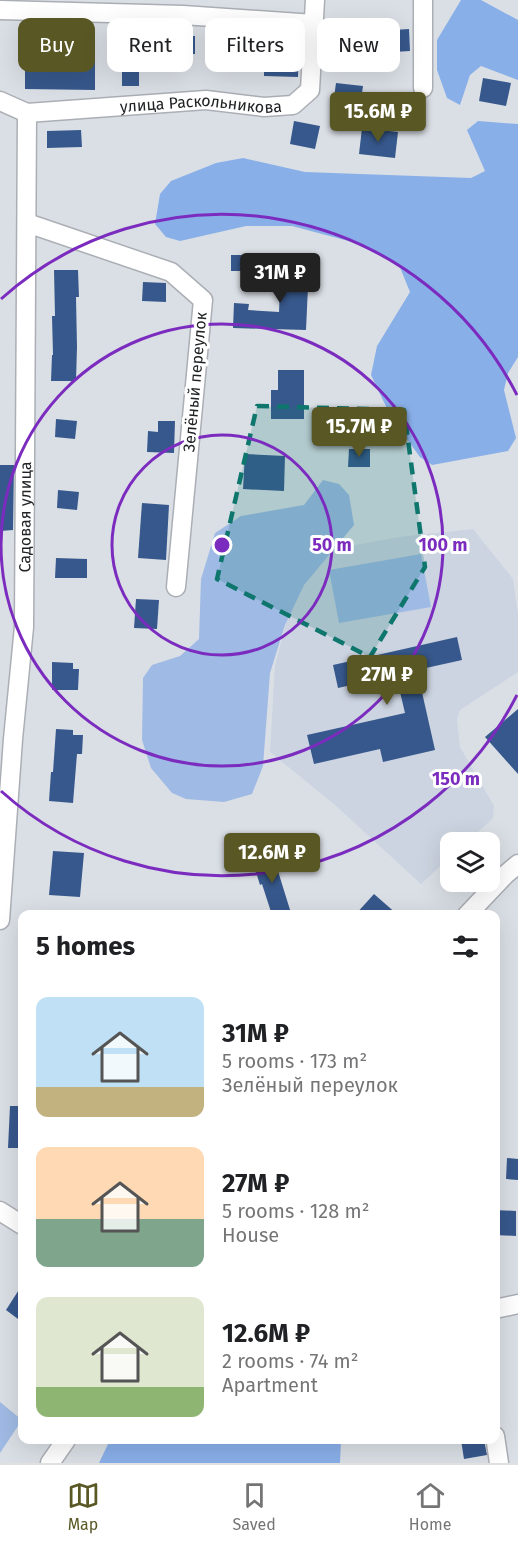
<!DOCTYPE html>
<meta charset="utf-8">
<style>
:root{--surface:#fff;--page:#f2f2f2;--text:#202124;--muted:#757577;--line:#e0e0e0;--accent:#595825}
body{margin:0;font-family:"Fira Sans",sans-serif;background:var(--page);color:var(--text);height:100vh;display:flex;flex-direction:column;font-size:22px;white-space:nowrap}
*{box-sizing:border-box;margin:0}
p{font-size:20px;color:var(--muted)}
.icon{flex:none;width:33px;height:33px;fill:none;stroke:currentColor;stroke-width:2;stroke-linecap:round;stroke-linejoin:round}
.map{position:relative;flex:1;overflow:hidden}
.drawer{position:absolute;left:18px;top:910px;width:482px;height:534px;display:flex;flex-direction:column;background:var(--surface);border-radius:12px;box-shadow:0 6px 24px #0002}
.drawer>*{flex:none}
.hud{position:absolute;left:18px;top:18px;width:483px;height:54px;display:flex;gap:12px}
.buttons{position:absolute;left:440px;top:832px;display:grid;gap:12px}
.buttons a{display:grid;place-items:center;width:60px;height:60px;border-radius:12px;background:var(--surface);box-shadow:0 6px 24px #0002;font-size:30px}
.price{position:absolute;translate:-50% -51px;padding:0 14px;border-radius:6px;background:var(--accent);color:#fff;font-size:20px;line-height:39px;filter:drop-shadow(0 2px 3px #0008)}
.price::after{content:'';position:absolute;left:50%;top:36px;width:18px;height:14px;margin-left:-9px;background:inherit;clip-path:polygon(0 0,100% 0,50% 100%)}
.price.selected{background:#222;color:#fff}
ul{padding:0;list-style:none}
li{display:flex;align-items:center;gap:18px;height:150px;padding:0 18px}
li span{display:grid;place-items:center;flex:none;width:168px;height:120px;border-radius:12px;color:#555}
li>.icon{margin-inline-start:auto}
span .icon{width:72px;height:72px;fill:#fffc;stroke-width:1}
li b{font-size:26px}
h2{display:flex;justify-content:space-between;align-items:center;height:72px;padding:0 18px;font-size:26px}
.pill{padding:0 21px;border-radius:12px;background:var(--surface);box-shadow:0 6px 24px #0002;font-size:21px;line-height:54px}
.pill.selected{background:var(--accent);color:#fff}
.tab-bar{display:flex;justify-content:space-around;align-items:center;height:84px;border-top:2px solid var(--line);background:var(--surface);font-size:16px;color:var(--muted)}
.tab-bar a{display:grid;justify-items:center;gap:3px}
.tab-bar .selected{color:var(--accent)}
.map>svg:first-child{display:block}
.built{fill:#ccd4e1}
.green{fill:#9fbae4}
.forest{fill:#89afe9}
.building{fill:#37588c}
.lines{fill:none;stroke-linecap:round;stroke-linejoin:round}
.minor-casing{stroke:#abafb5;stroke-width:21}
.minor{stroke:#fff;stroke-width:18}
.marked{fill:#0f766e;fill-opacity:0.2;stroke:#0f766e;stroke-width:4.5;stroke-dasharray:12 8;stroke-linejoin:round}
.ring{fill:none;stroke:#7b2cbf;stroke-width:3}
.labels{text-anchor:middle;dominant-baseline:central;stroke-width:6;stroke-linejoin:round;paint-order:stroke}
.street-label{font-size:16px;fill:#202224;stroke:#fff}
.centre{fill:#7b2cbf;stroke:#fff;stroke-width:3}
.ring-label{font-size:18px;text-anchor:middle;font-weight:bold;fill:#7b2cbf;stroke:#fff;stroke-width:6;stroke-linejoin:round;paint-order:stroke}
</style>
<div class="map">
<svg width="518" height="1463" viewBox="0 0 518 1463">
<rect width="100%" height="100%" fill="#dadfe5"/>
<polygon class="built" points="473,529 513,579 518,615 518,672 460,710 457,719 460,747 494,806 493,818 466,843 450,843 450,857 421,884 335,805 270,752 275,665 298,578 328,550 399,537"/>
<g class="green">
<polygon points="323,480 339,484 349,495 354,525 304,585 285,625 270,673 263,766 252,794 224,802 186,799 172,793 151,768 142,740 143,678 152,665 180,656 199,639 201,579 215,533 241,516 304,505"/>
<polygon points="421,554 431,607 339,623 329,570"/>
<polygon points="0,1402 22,1420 0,1453"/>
</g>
<g class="forest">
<polygon points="461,0 481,0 518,20 518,80 481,66 470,75 460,105 447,98 437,70 437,40"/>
<polygon points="478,121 518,124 518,357 508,373 504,390 516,438 508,451 432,465 420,457 392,419 371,375 377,346 410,292 399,265 356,243 292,226 246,226 180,241 166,237 155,224 160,194 171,181 216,163 243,158 305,172 471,178 485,171 467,130"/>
<polygon points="110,1440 341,1440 340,1463 99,1463"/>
</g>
<g class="building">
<polygon points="409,29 410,51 378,53 377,31"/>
<rect x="168" y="36" width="27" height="18"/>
<polygon points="264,46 299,47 298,77 264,76"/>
<polygon points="72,61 95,61 95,90 25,89 25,62"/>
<rect x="122" y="65" width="17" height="21"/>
<polygon points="483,78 511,83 506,106 479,101"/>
<polygon points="336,83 363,86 360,108 333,105"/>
<polygon points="294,121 320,126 315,149 290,144"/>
<polygon points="362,128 398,132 395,158 359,154"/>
<polygon points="81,130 82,147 47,148 47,131"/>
<rect x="231" y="255" width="13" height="16"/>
<polygon points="281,264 309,265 306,330 233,328 234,303 249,304 248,310 279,312"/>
<polygon points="54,270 78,270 79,297 76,297 77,347 76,381 51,381 52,355 53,355 52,316 55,316"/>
<polygon points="143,282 166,283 166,302 142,301"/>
<polygon points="278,370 304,370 304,419 271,419 271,390 278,390"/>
<polygon points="56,419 77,421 75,439 55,437"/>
<polygon points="158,421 175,421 174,453 147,452 148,431 158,432"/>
<polygon points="349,449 370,449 370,467 348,467"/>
<polygon points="245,454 285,456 284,491 243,489"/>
<polygon points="0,465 14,465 13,530 0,531"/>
<polygon points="58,490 79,492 77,510 57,508"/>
<polygon points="142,503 169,505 166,560 138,558"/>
<polygon points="56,558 87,559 87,578 55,578"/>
<polygon points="136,599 159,600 157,629 134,628"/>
<polygon points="457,637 462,660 417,670 435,750 383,762 380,749 314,764 307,735 405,713 396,675 338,688 333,665"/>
<polygon points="52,662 73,663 73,669 79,669 78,690 52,690"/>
<polygon points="518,709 518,774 485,737"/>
<polygon points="56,729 73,730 73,735 83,735 82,754 77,754 73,803 49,801 51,772 53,772"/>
<polygon points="53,851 84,853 80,897 49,895"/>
<polygon points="272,852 291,913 284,915 272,915 262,884 260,885 252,859"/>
<polygon points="374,894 398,915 355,915"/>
<polygon points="10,1106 22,1106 22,1148 8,1148"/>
<polygon points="507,1158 518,1159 518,1180 506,1179"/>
<polygon points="495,1210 516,1211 516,1236 495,1235"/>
<polygon points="22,1285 22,1322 6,1310"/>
<polygon points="461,1440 484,1440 487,1455 464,1459"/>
</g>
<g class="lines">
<defs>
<g id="minor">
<polyline points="0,10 183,15 314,24"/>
<polyline points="423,88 423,0"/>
<path id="s1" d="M0 101 27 113 206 100 264 107 293 105 310 90 315 0"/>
<polyline points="27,223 171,272 203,300 176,587"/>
<polyline points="467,915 505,875 518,864"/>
<path id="s2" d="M0 920 13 739 24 627 27 113"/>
<polyline points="0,1211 22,1225"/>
<polyline points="495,1309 518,1304"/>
<polyline points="495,1436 499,1463"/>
<polyline points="50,1463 66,1440"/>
</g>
</defs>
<use href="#minor" class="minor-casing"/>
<use href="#minor" class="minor"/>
</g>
<path class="marked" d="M257 406 404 410 425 567 370 657 217 579Z"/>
<g class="ring">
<circle cx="222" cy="545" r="110"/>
<circle cx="222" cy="545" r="221"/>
<path d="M517 695A331 331 0 0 1 1 791M1 299A331 331 0 0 1 517 395"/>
</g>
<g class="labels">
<g class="street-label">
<text stroke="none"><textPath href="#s1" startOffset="204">улица Раскольникова</textPath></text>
<text transform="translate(195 382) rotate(-85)">Зелёный переулок</text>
<text stroke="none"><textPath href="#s2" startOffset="404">Садовая улица</textPath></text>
</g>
</g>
<circle cx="222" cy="545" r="9" class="centre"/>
<g class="ring-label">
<text x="332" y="551">50 m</text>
<text x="443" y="551">100 m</text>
<text x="456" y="785">150 m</text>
</g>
</svg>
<div class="buttons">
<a><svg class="icon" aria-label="layers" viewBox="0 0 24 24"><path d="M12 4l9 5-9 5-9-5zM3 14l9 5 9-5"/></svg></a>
</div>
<b class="price" style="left:378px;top:143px">15.6M ₽</b>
<b class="price selected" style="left:280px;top:304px">31M ₽</b>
<b class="price" style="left:359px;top:458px">15.7M ₽</b>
<b class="price" style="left:387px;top:706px">27M ₽</b>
<b class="price" style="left:272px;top:884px">12.6M ₽</b>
<div class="hud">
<a class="pill selected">Buy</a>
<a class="pill">Rent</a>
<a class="pill">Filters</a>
<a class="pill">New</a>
</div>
<section class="drawer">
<h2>5 homes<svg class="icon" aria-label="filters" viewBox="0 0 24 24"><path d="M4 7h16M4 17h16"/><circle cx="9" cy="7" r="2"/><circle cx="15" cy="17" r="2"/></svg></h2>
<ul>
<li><span style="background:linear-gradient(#bfe0f5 75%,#c2b280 0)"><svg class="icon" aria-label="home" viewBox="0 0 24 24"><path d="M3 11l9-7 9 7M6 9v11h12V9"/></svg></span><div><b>31M ₽</b><p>5 rooms · 173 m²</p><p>Зелёный переулок</p></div></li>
<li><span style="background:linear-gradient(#ffd9b3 60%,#7fa58c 0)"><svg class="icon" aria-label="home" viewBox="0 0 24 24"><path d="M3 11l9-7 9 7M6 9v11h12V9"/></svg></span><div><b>27M ₽</b><p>5 rooms · 128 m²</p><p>House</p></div></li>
<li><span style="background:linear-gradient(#dfe7d0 75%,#8fb573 0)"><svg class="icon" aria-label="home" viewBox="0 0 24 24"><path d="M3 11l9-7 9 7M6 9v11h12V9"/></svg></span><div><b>12.6M ₽</b><p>2 rooms · 74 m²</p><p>Apartment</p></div></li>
</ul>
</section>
</div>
<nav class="tab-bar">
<a class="selected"><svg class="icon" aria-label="map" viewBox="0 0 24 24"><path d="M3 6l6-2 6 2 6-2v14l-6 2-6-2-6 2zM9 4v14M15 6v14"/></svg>Map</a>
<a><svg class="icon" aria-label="saved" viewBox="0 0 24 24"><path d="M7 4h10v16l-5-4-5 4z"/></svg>Saved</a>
<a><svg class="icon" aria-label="home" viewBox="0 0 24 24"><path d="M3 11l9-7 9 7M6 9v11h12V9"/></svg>Home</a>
</nav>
